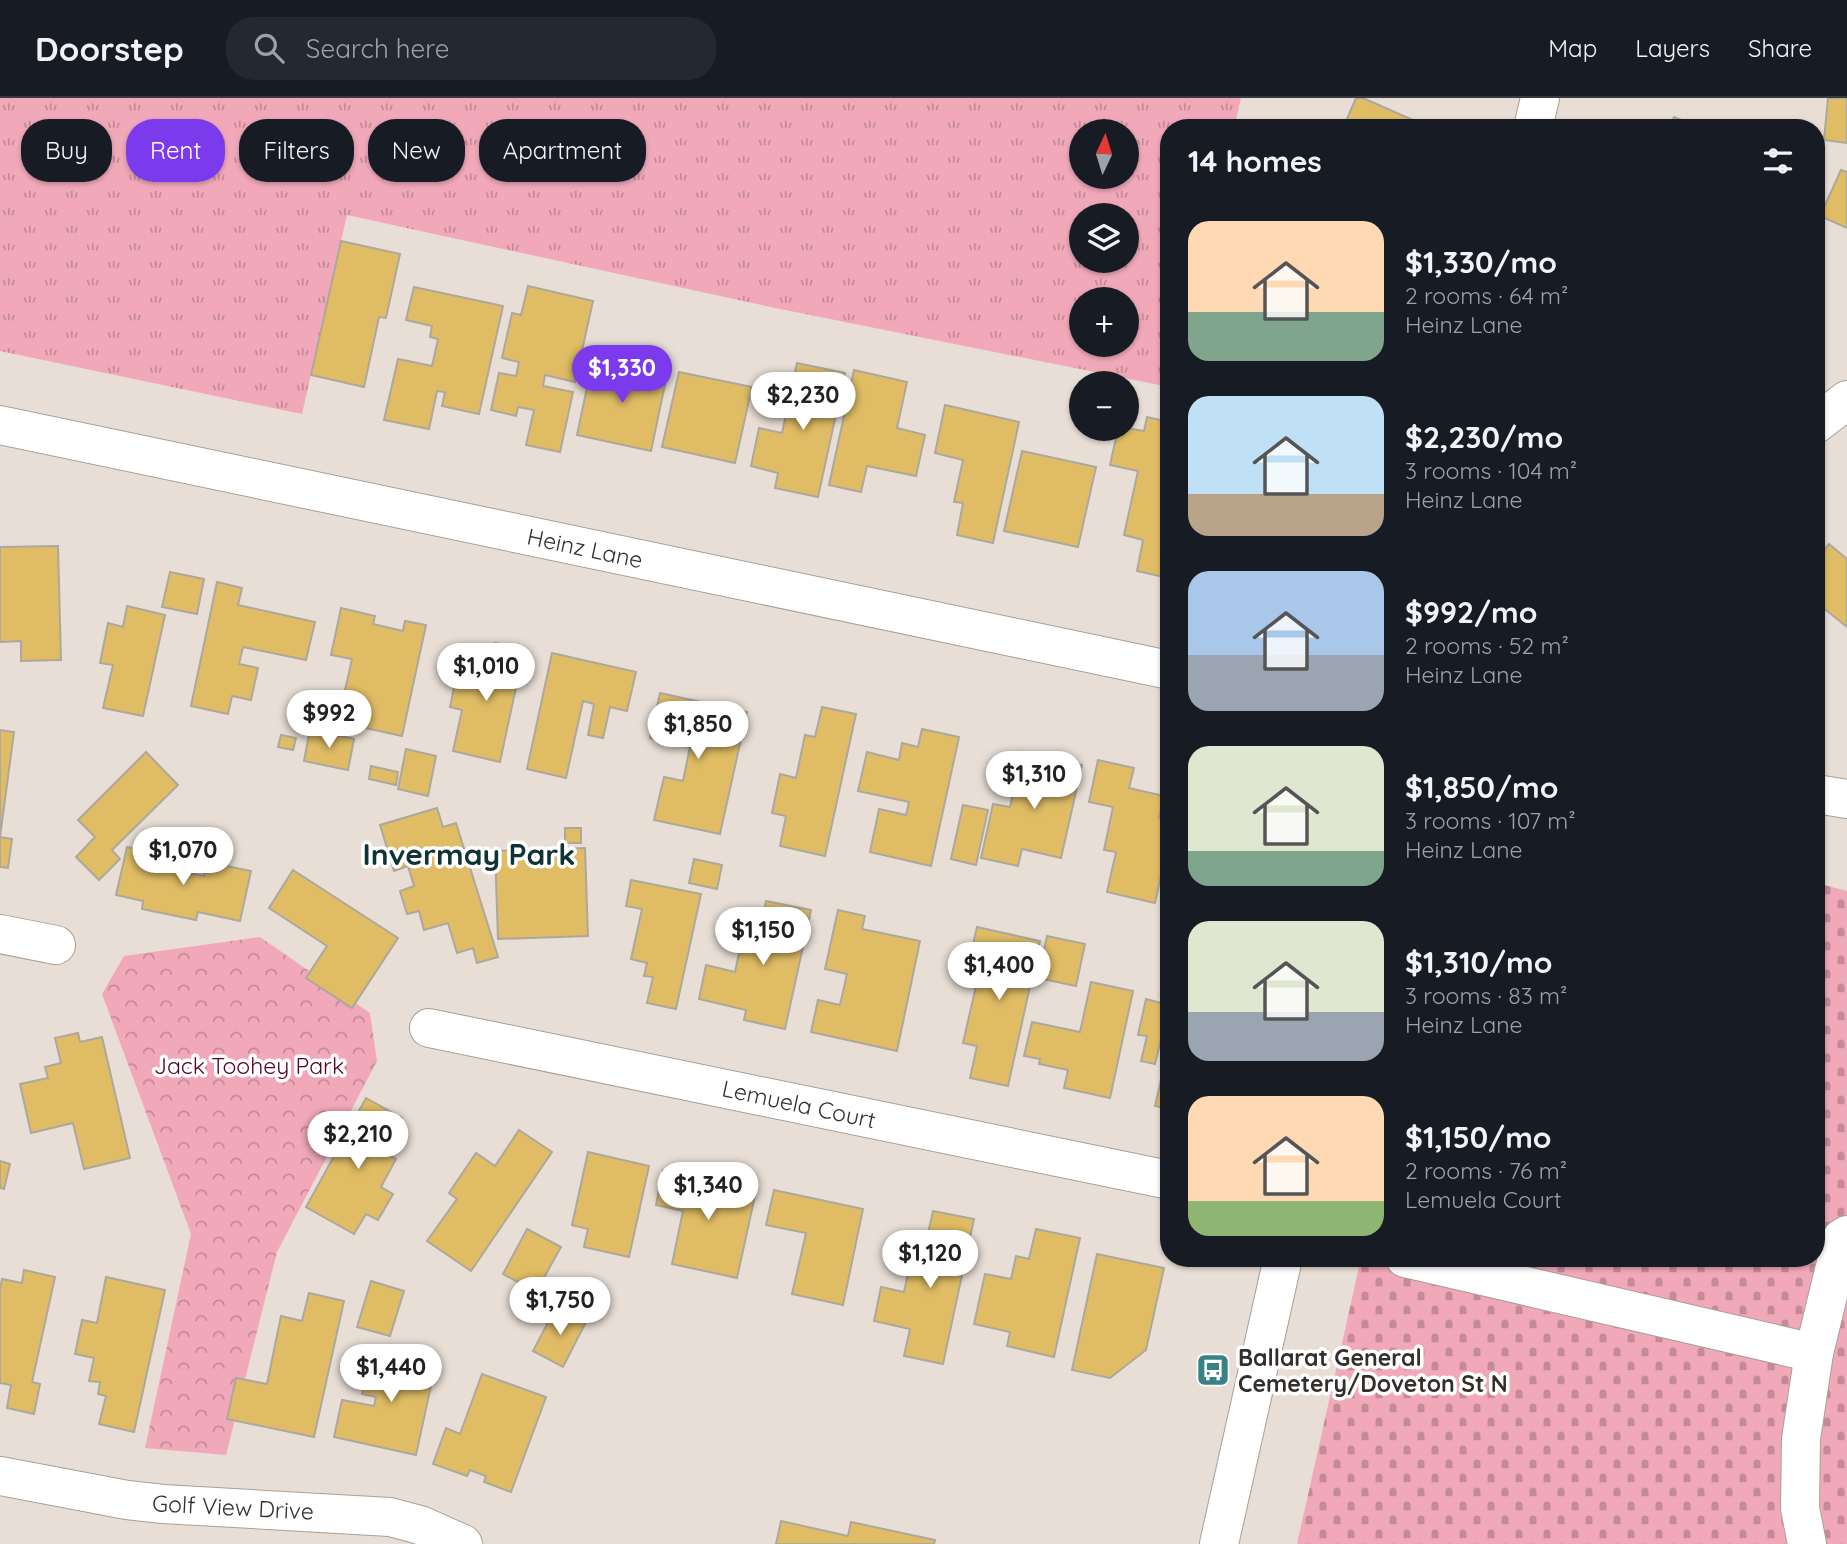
<!DOCTYPE html>
<meta charset="utf-8">
<style>
:root{--surface:#171b24;--page:#242831;--text:#f1f3f6;--muted:#9ea1a6;--line:#363941;--accent:#7c3aed}
body{margin:0;font-family:Quicksand,sans-serif;background:var(--page);color:var(--text);height:100vh;display:flex;flex-direction:column;font-size:26px;white-space:nowrap}
*{box-sizing:border-box;margin:0}
p{font-size:23px;color:var(--muted)}
.icon{flex:none;width:38px;height:38px;fill:none;stroke:currentColor;stroke-width:2;stroke-linecap:round;stroke-linejoin:round}
.map{position:relative;flex:1;overflow:hidden}
.details{position:absolute;left:1160px;top:21px;width:665px;height:1148px;display:flex;flex-direction:column;background:var(--surface);border-radius:28px;box-shadow:0 2px 5px #0004}
.details>*{flex:none}
.hud{position:absolute;left:21px;top:21px;width:665px;height:63px;display:flex;gap:14px}
.needle{width:46px;rotate:4deg}
.controls{position:absolute;left:1069px;top:21px;display:grid;gap:14px}
.controls a{display:grid;place-items:center;width:70px;height:70px;border-radius:50%;background:var(--surface);box-shadow:0 2px 5px #0004;font-size:35px}
.price{position:absolute;translate:-50% -60px;padding:0 16px;border-radius:24px;background:#fff;color:#222;font-size:23px;line-height:46px;filter:drop-shadow(0 2px 4px #0008)}
.price::after{content:'';position:absolute;left:50%;top:42px;width:21px;height:16px;margin-left:-10px;background:inherit;clip-path:polygon(0 0,100% 0,50% 100%)}
.price.selected{background:var(--accent);color:#fff}
ul{padding:0;list-style:none}
li{display:flex;align-items:center;gap:21px;height:175px;padding:0 28px}
li span{display:grid;place-items:center;flex:none;width:196px;height:140px;border-radius:21px;color:#555}
li>.icon{margin-inline-start:auto}
span .icon{width:84px;height:84px;fill:#fffc;stroke-width:1}
li b{font-size:30px}
h2{display:flex;justify-content:space-between;align-items:center;height:84px;padding:0 28px;font-size:30px}
.tag{padding:0 24px;border-radius:28px;background:var(--surface);box-shadow:0 2px 5px #0004;font-size:24px;line-height:63px}
.tag.selected{background:var(--accent);color:#fff}
header{display:flex;align-items:center;gap:42px;box-sizing:border-box;height:98px;padding:0 35px;background:var(--surface);border-bottom:2px solid var(--line)}
header strong{font-size:33px}
nav{display:flex;gap:38px;margin-inline-start:auto;font-size:24px}
.search{width:490px;height:63px;background:var(--page);display:flex;align-items:center;gap:18px;box-sizing:border-box;padding:0 24px;border-radius:28px;color:var(--muted);font-size:26px}
.map>svg:first-child{display:block}
.grass{fill:url(#grass-tufts);fill-rule:evenodd}
.cemetery{fill:url(#cemetery-stones)}
.park{fill:url(#park-crowns)}
.building{fill:#e0bd65;stroke:#aca89d;stroke-width:2}
.lines{fill:none;stroke-linecap:round;stroke-linejoin:round}
.minor-casing{stroke:#a99f97;stroke-width:40}
.minor{stroke:#fff;stroke-width:38}
.labels{text-anchor:middle;dominant-baseline:central;stroke-width:7;stroke-linejoin:round;paint-order:stroke}
.street-label{font-size:23px;fill:#332f2c;stroke:#fff}
.park-label{font-size:23px;fill:#550125;stroke:#fff}
.poi-label{font-size:23px;font-weight:bold;fill:#332f2c;stroke:#fff;text-anchor:start}
.district-label{font-size:30px;font-weight:bold;fill:#103335;stroke:#fff}
</style>
<header>
<strong>Doorstep</strong>
<div class="search"><svg class="icon" aria-label="search" viewBox="0 0 24 24"><circle cx="10" cy="10" r="6"/><path d="M15 15l6 6"/></svg>Search here</div>
<nav><a>Map</a><a>Layers</a><a>Share</a></nav>
</header>
<div class="map">
<svg width="1847" height="1446" viewBox="0 0 1847 1446">
<defs>
<pattern id="grass-tufts" width="24" height="20" patternUnits="userSpaceOnUse" patternTransform="scale(1.75)"><rect width="24" height="20" fill="#f1a9ba"/><path d="M3 7l-1-3M5 7V3M7 7l1-3M15 17l-1-3M17 17v-4M19 17l1-3" fill="none" stroke="#c48a97"/></pattern>
<pattern id="cemetery-stones" width="16" height="16" patternUnits="userSpaceOnUse" patternTransform="scale(1.75)"><rect width="16" height="16" fill="#f1a9ba"/><path d="M2 7V4a2 2 0 0 1 4 0v3zM10 15v-3a2 2 0 0 1 4 0v3z" fill="#c48a97"/></pattern>
<pattern id="park-crowns" width="20" height="18" patternUnits="userSpaceOnUse" patternTransform="scale(1.75)"><rect width="20" height="18" fill="#f1a9ba"/><path d="M2 6a3 3 0 1 1 6 0M12 15a3 3 0 1 1 6 0" fill="none" stroke="#c48a97"/></pattern>
</defs>
<rect width="100%" height="100%" fill="#e8ded5"/>
<path class="grass" d="M0 0H1241L1234 30H1169V289L775 210 347 117 302 316 0 253ZM1082 33H1127V79H1082ZM1082 117H1127V163H1082ZM1082 201H1127V247H1082Z"/>
<polygon class="cemetery" points="1817,785 1847,793 1847,1446 1297,1446 1361,1160 1816,1160"/>
<polygon class="park" points="260,839 370,915 377,963 277,1154 226,1357 145,1350 191,1136 102,896 124,858"/>
<g class="building">
<polygon points="1356,0 1363,0 1431,30 1343,30"/>
<polygon points="1828,0 1847,0 1847,45 1824,42"/>
<polygon points="1674,19 1700,30 1669,30"/>
<polygon points="1635,22 1653,30 1632,30"/>
<polygon points="1841,72 1847,74 1847,130 1820,118"/>
<polygon points="341,143 400,156 386,220 379,219 364,289 311,277"/>
<polygon points="528,188 593,203 575,284 545,277 543,288 573,294 560,354 526,347 534,312 518,309 516,318 491,312 499,275 516,278 519,264 502,260 512,215 521,217"/>
<polygon points="414,189 503,208 479,316 442,308 445,294 437,293 429,331 384,322 398,261 432,268 438,241 430,239 432,228 406,222"/>
<polygon points="593,261 667,277 651,353 577,337"/>
<polygon points="797,265 845,275 818,399 775,390 778,375 751,368 759,330 782,335"/>
<polygon points="854,272 907,284 897,330 925,337 916,378 867,368 861,394 829,387"/>
<polygon points="679,274 752,289 735,365 662,349"/>
<polygon points="945,307 1019,324 993,445 957,437 963,405 954,404 963,362 935,355"/>
<polygon points="1147,319 1169,324 1168,480 1137,473 1143,442 1124,437 1138,373 1110,367 1118,331 1127,330 1144,333"/>
<polygon points="1022,353 1096,369 1078,449 1004,433"/>
<polygon points="1829,446 1847,461 1847,529 1816,504 1816,492 1819,489 1816,486 1816,461"/>
<polygon points="58,448 61,562 21,563 21,543 0,544 0,449"/>
<polygon points="170,474 204,481 197,516 162,509"/>
<polygon points="217,484 242,490 238,507 315,524 306,562 243,549 239,566 258,570 251,602 232,598 228,616 191,608"/>
<polygon points="127,508 165,517 143,618 103,610 113,567 100,565 108,525 123,529"/>
<polygon points="341,510 375,518 373,526 403,533 405,523 426,527 402,638 338,624 352,561 331,557"/>
<polygon points="495,545 524,552 500,664 453,653 462,612 450,609 459,566 477,570 480,561 490,564"/>
<polygon points="552,555 636,574 627,613 610,609 603,640 588,637 594,606 583,603 566,680 527,671"/>
<polygon points="660,595 747,614 720,736 654,722 664,679 683,683 690,649 650,640"/>
<polygon points="822,609 856,616 825,758 780,748 786,718 772,715 780,676 796,680 805,637 815,639"/>
<polygon points="310,631 354,641 348,672 304,663"/>
<polygon points="922,631 959,639 931,768 870,754 879,711 906,717 909,704 858,693 867,654 899,662 902,645 918,649"/>
<polygon points="0,632 14,634 0,739"/>
<polygon points="281,637 296,640 293,652 278,649"/>
<polygon points="406,651 436,658 428,698 398,691"/>
<polygon points="146,654 178,687 112,752 120,761 99,782 76,759 95,739 78,722"/>
<polygon points="1022,654 1082,667 1061,760 1022,751 1018,768 981,760 993,706 1010,709"/>
<polygon points="1098,662 1134,670 1129,690 1164,698 1159,720 1169,722 1169,741 1155,805 1107,794 1116,754 1104,752 1113,709 1089,704"/>
<polygon points="371,668 398,674 396,687 369,681"/>
<polygon points="963,707 988,712 976,767 951,761"/>
<polygon points="437,710 443,729 456,725 498,859 477,865 473,850 457,855 448,825 424,832 419,813 407,816 400,793 414,788 408,768 394,773 380,727"/>
<rect x="565" y="730" width="16" height="15"/>
<polygon points="0,739 12,741 8,770 0,769"/>
<polygon points="127,749 165,757 163,770 204,778 207,764 251,773 240,823 198,814 196,822 142,811 143,803 116,797"/>
<polygon points="585,750 588,838 498,841 495,753"/>
<polygon points="694,761 722,767 717,791 689,785"/>
<polygon points="293,772 398,840 352,910 306,880 327,848 269,810"/>
<polygon points="631,782 701,796 676,911 647,905 653,879 644,878 647,865 631,861 642,811 626,808"/>
<polygon points="766,803 811,812 785,931 744,922 746,912 699,901 706,867 735,874 747,817 763,820"/>
<polygon points="838,812 865,818 862,831 920,843 897,953 811,934 818,902 840,907 847,876 825,871"/>
<polygon points="977,829 1040,843 1008,988 970,980 977,948 963,945 981,866 969,863"/>
<polygon points="1047,838 1085,846 1076,888 1038,880"/>
<polygon points="1091,884 1133,893 1110,1000 1064,990 1068,972 1039,966 1040,961 1024,958 1032,924 1080,934"/>
<polygon points="1146,901 1169,907 1169,943 1161,941 1155,966 1141,963 1147,938 1138,937"/>
<polygon points="78,935 80,944 102,939 130,1060 84,1071 73,1025 31,1035 20,986 48,980 45,969 61,965 55,940"/>
<polygon points="1166,960 1169,960 1169,1011 1155,1008"/>
<polygon points="366,1000 402,1020 383,1054 396,1061 381,1089 393,1096 378,1122 366,1116 354,1136 306,1109"/>
<polygon points="519,1032 552,1054 471,1173 427,1143 457,1101 449,1095 476,1055 495,1068"/>
<polygon points="588,1054 649,1068 629,1159 584,1149 588,1131 572,1127"/>
<polygon points="0,1063 10,1066 4,1091 0,1090"/>
<polygon points="663,1072 756,1093 737,1180 672,1166 683,1113 656,1107"/>
<polygon points="774,1092 863,1111 843,1207 792,1196 806,1135 766,1127"/>
<polygon points="933,1113 974,1121 943,1266 904,1258 910,1231 874,1223 881,1189 904,1194 911,1161 922,1163"/>
<polygon points="527,1131 561,1149 536,1194 503,1176"/>
<polygon points="1036,1131 1080,1140 1054,1259 1007,1248 1010,1234 974,1226 985,1176 1011,1181 1016,1158 1029,1161"/>
<polygon points="1097,1156 1164,1170 1146,1252 1110,1280 1072,1272"/>
<polygon points="24,1172 55,1179 32,1284 40,1286 34,1316 7,1310 11,1287 0,1285 0,1191 2,1181 22,1185"/>
<polygon points="106,1179 165,1192 134,1334 99,1326 106,1298 98,1296 100,1284 89,1283 94,1260 75,1256 82,1222 97,1225"/>
<polygon points="371,1183 404,1193 390,1238 357,1229"/>
<polygon points="309,1195 344,1203 314,1339 227,1321 236,1280 267,1286 281,1218 302,1223"/>
<polygon points="556,1209 586,1224 563,1269 533,1253"/>
<polygon points="386,1249 437,1260 416,1357 334,1339 342,1302 374,1308 376,1299 362,1296 367,1277 380,1280"/>
<polygon points="482,1276 546,1299 511,1394 484,1384 486,1378 470,1372 467,1378 433,1366 446,1330 460,1336"/>
<polygon points="781,1423 848,1438 851,1424 935,1442 934,1446 776,1446"/>
</g>
<g class="lines">
<defs>
<g id="minor">
<polyline points="1533,30 1540,0"/>
<polyline points="1816,326 1847,302"/>
<polyline points="0,327 1169,572"/>
<polyline points="1816,696 1847,701"/>
<polyline points="0,836 56,847"/>
<polyline points="429,930 1169,1082"/>
<polyline points="1405,1160 1814,1255 1801,1341 1800,1410 1807,1446"/>
<polyline points="1814,1255 1842,1140 1847,1137"/>
<polyline points="0,1378 127,1402 163,1406 390,1419 420,1427 463,1446"/>
<polyline points="1219,1446 1283,1160"/>
</g>
</defs>
<use href="#minor" class="minor-casing"/>
<use href="#minor" class="minor"/>
</g>
<defs>
<symbol id="bus-square" viewBox="-11 -11 22 22"><rect x="-9" y="-9" width="18" height="18" rx="4" fill="#388185" stroke="#fff"/><path d="M-5-6H5V4H4V6H2V4H-2V6H-4V4H-5ZM-3.5-4V0h7V-4ZM-3.5 1.2v1.5H-2V1.2ZM2 1.2v1.5H3.5V1.2Z" fill="#fff"/></symbol>
</defs>
<g fill-rule="evenodd">
<use href="#bus-square" x="1194" y="1253" width="38" height="38"/>
</g>
<g class="labels">
<g class="street-label">
<text transform="translate(585 450) rotate(12)">Heinz Lane</text>
<text transform="translate(799 1006) rotate(12)">Lemuela Court</text>
<text transform="translate(233 1409) rotate(3)">Golf View Drive</text>
</g>
<g class="park-label">
<text x="249" y="967">Jack Toohey Park</text>
</g>
<g class="poi-label">
<text x="1238" y="1259">Ballarat General<tspan x="1238" dy="26">Cemetery/Doveton St N</tspan></text>
</g>
<g class="district-label">
<text x="469" y="756">Invermay Park</text>
</g>
</g>
</svg>
<div class="controls">
<a><svg class="needle" viewBox="-14 -14 28 28"><path d="M0-13l5 13h-10z" fill="#e53935"/><path d="M0 13l5-13h-10z" fill="#9ea1a6"/></svg></a>
<a><svg class="icon" aria-label="layers" viewBox="0 0 24 24"><path d="M12 4l9 5-9 5-9-5zM3 14l9 5 9-5"/></svg></a>
<a>+</a>
<a>−</a>
</div>
<b class="price selected" style="left:622px;top:307px">$1,330</b>
<b class="price" style="left:803px;top:334px">$2,230</b>
<b class="price" style="left:486px;top:605px">$1,010</b>
<b class="price" style="left:329px;top:652px">$992</b>
<b class="price" style="left:698px;top:663px">$1,850</b>
<b class="price" style="left:1034px;top:713px">$1,310</b>
<b class="price" style="left:183px;top:789px">$1,070</b>
<b class="price" style="left:763px;top:869px">$1,150</b>
<b class="price" style="left:999px;top:904px">$1,400</b>
<b class="price" style="left:358px;top:1073px">$2,210</b>
<b class="price" style="left:708px;top:1124px">$1,340</b>
<b class="price" style="left:930px;top:1192px">$1,120</b>
<b class="price" style="left:560px;top:1239px">$1,750</b>
<b class="price" style="left:391px;top:1306px">$1,440</b>
<div class="hud">
<a class="tag">Buy</a>
<a class="tag selected">Rent</a>
<a class="tag">Filters</a>
<a class="tag">New</a>
<a class="tag">Apartment</a>
</div>
<section class="details">
<h2>14 homes<svg class="icon" aria-label="filters" viewBox="0 0 24 24"><path d="M4 7h16M4 17h16"/><circle cx="9" cy="7" r="2"/><circle cx="15" cy="17" r="2"/></svg></h2>
<ul>
<li><span style="background:linear-gradient(#ffd9b3 65%,#7fa58c 0)"><svg class="icon" aria-label="home" viewBox="0 0 24 24"><path d="M3 11l9-7 9 7M6 9v11h12V9"/></svg></span><div><b>$1,330/mo</b><p>2 rooms · 64 m²</p><p>Heinz Lane</p></div></li>
<li><span style="background:linear-gradient(#bfe0f5 70%,#b9a48a 0)"><svg class="icon" aria-label="home" viewBox="0 0 24 24"><path d="M3 11l9-7 9 7M6 9v11h12V9"/></svg></span><div><b>$2,230/mo</b><p>3 rooms · 104 m²</p><p>Heinz Lane</p></div></li>
<li><span style="background:linear-gradient(#a9c7e8 60%,#9aa5b1 0)"><svg class="icon" aria-label="home" viewBox="0 0 24 24"><path d="M3 11l9-7 9 7M6 9v11h12V9"/></svg></span><div><b>$992/mo</b><p>2 rooms · 52 m²</p><p>Heinz Lane</p></div></li>
<li><span style="background:linear-gradient(#dfe7d0 75%,#7fa58c 0)"><svg class="icon" aria-label="home" viewBox="0 0 24 24"><path d="M3 11l9-7 9 7M6 9v11h12V9"/></svg></span><div><b>$1,850/mo</b><p>3 rooms · 107 m²</p><p>Heinz Lane</p></div></li>
<li><span style="background:linear-gradient(#dfe7d0 65%,#9aa5b1 0)"><svg class="icon" aria-label="home" viewBox="0 0 24 24"><path d="M3 11l9-7 9 7M6 9v11h12V9"/></svg></span><div><b>$1,310/mo</b><p>3 rooms · 83 m²</p><p>Heinz Lane</p></div></li>
<li><span style="background:linear-gradient(#ffd9b3 75%,#8fb573 0)"><svg class="icon" aria-label="home" viewBox="0 0 24 24"><path d="M3 11l9-7 9 7M6 9v11h12V9"/></svg></span><div><b>$1,150/mo</b><p>2 rooms · 76 m²</p><p>Lemuela Court</p></div></li>
</ul>
</section>
</div>
